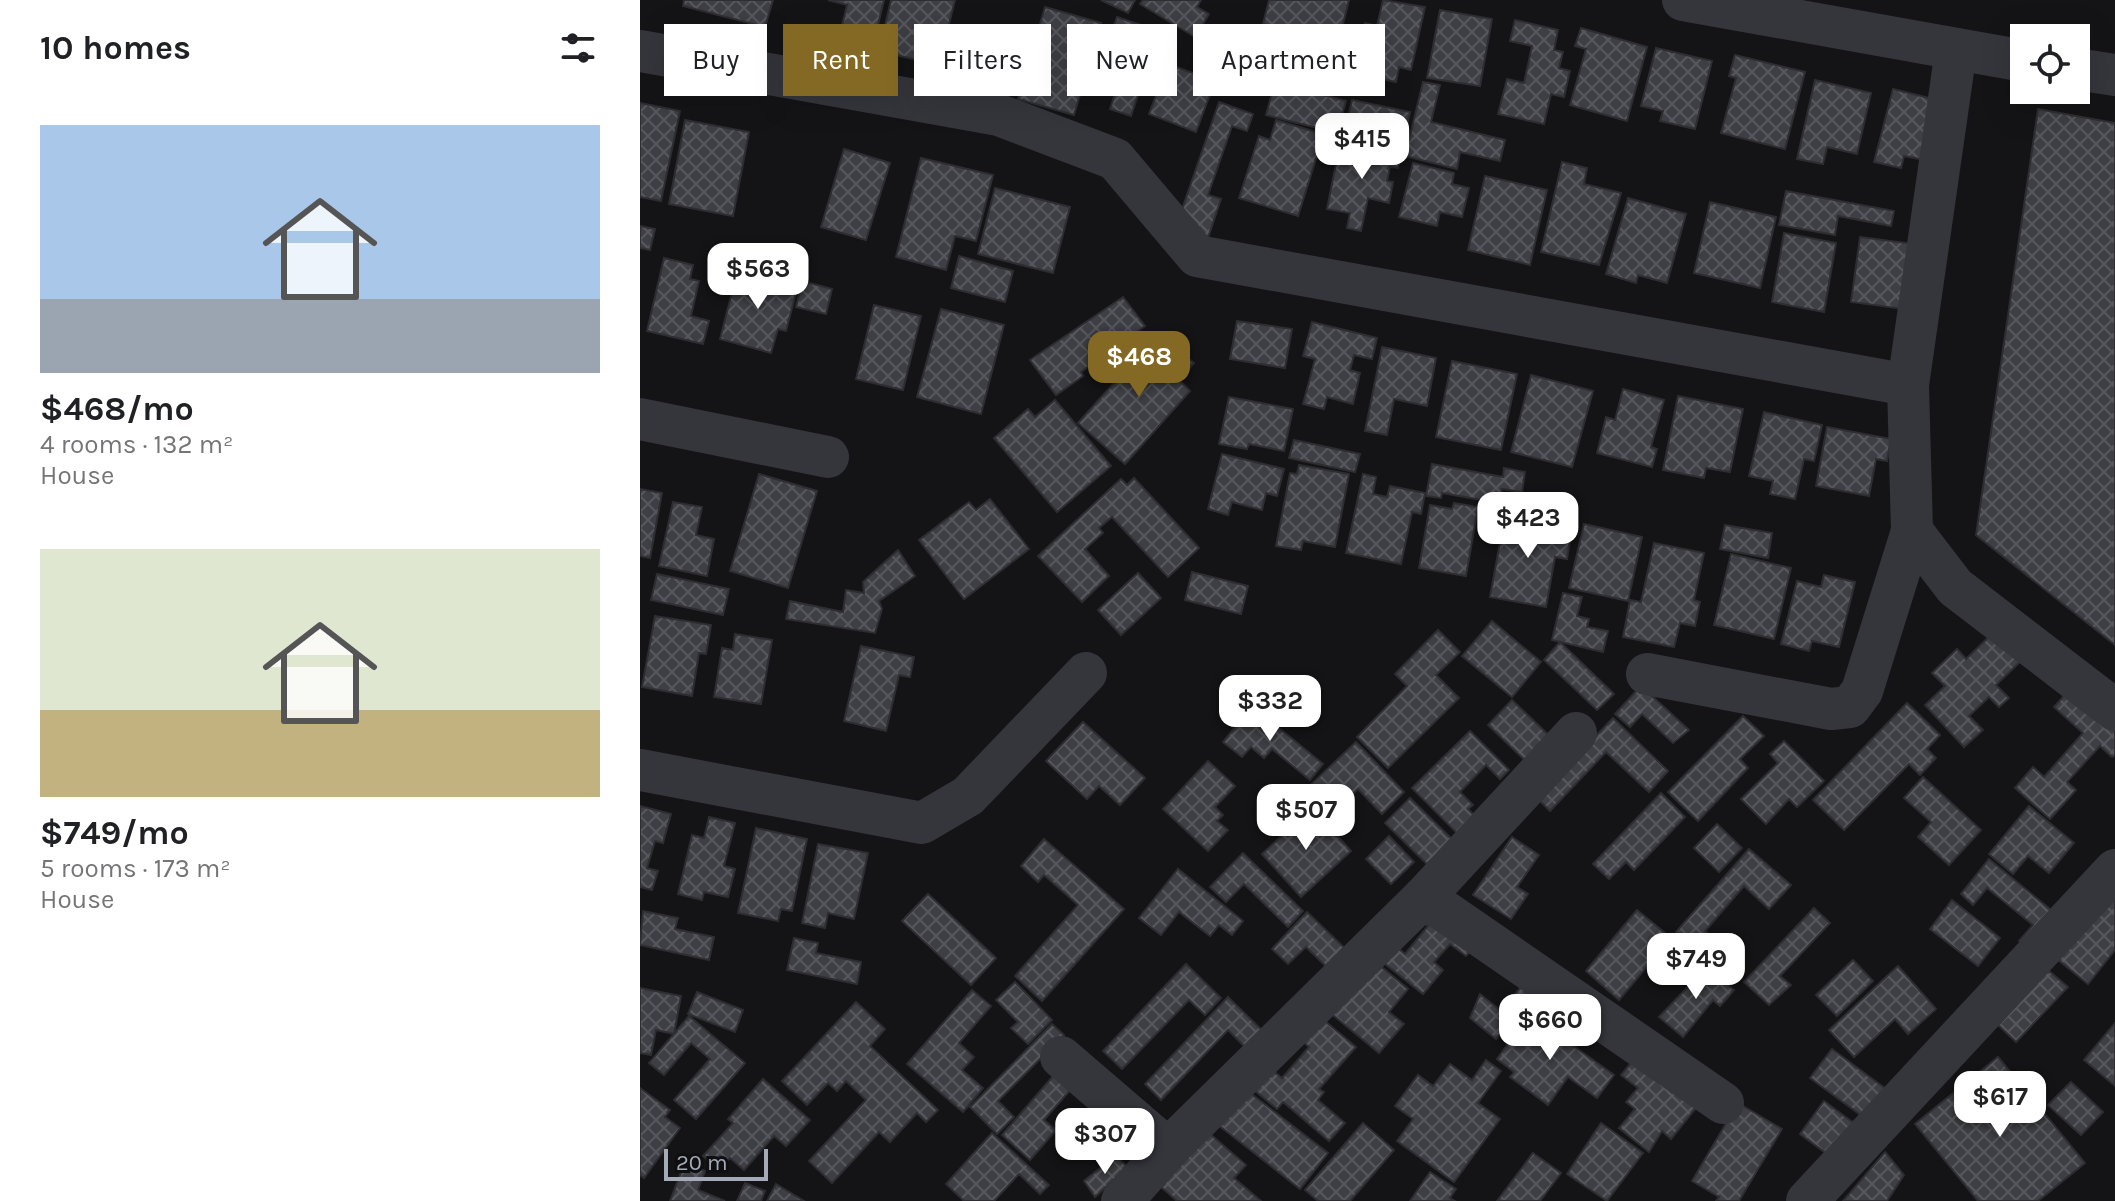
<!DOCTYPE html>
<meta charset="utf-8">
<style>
:root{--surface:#fff;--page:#f6f6f6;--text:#202124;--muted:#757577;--accent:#846924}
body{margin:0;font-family:Karla,sans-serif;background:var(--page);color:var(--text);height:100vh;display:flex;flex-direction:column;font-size:30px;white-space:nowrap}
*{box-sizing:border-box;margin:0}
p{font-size:26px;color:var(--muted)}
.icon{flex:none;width:44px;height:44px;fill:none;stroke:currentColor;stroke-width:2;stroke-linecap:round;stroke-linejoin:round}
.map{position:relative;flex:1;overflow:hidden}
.details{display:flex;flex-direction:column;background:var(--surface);width:640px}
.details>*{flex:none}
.top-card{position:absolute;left:24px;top:24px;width:760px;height:72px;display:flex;gap:16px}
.controls{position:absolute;left:1370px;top:24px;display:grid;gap:16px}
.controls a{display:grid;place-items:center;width:80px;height:80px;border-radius:0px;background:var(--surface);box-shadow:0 8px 32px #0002;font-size:40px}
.scale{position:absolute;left:24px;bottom:20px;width:104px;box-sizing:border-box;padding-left:8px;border:4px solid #a5aab8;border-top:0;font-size:22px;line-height:28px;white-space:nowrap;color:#a5aab8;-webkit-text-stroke:6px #0f0f11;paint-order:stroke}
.price{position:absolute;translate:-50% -68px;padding:0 18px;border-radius:16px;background:#fff;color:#222;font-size:26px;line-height:52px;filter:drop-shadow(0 2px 4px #0008)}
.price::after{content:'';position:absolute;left:50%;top:48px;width:24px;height:18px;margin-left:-12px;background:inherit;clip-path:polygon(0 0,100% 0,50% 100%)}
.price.on{background:var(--accent);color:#fff}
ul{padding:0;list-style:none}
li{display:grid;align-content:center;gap:16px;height:424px;padding:0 40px}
li span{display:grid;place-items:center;height:248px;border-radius:0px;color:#555}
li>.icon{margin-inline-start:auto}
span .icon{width:144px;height:144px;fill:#fffc;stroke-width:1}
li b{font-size:34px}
h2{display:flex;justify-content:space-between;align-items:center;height:96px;padding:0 40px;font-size:34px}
.chip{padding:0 28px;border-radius:0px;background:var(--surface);box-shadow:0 8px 32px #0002;font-size:28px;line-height:72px}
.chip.on{background:var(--accent);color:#fff}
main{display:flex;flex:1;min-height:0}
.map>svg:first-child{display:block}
.building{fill:url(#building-cross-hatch);stroke:#2e2e32;stroke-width:2}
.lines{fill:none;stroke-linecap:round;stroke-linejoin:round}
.minor{stroke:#35363c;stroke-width:42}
</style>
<main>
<section class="details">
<h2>10 homes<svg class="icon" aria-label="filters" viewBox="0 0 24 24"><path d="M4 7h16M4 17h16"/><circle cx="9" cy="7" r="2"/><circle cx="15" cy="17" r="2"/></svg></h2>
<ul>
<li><span style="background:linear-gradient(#a9c7e8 70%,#9aa5b1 0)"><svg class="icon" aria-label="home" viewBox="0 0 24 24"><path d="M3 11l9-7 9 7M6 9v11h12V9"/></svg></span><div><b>$468/mo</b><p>4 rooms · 132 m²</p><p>House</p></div></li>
<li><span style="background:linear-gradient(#dfe7d0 65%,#c2b280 0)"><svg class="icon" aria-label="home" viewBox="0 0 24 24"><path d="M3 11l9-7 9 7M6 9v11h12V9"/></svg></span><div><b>$749/mo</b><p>5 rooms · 173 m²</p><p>House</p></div></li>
</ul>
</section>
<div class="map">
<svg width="1475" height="1201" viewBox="0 0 1475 1201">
<defs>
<pattern id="building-cross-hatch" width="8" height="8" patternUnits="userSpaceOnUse" patternTransform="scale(2)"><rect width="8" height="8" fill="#3e3f44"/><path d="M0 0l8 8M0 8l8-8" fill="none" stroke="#57585d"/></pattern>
</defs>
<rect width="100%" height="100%" fill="#141416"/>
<g class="building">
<polygon points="44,0 133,0 125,27 43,6"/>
<polygon points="188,0 244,0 232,50 198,42 207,5"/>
<polygon points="251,0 315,0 299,65 239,51"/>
<polygon points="461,0 495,0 488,13"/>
<polygon points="503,0 561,0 557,7 569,14 555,37 500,4"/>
<polygon points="629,0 709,0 690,76 628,61 637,27 623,24"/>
<polygon points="743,0 785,7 771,70 759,67 756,82 714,73 725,23 737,26"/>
<polygon points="405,7 461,23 434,115 378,99"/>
<polygon points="800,10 852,19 840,86 787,78"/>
<polygon points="477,17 531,35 518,72 507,68 491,116 470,109 484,66 463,58"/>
<polygon points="875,20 918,30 914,50 923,52 919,68 930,71 924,97 911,94 904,124 858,114 867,79 884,83 892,46 870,41"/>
<polygon points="941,28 1007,47 987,121 930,105 946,49 935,46"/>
<polygon points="1016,48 1072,61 1055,129 1020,121 1023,111 1001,106"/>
<polygon points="1095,55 1165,72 1145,149 1081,133 1096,78 1089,76"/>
<polygon points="528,64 575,81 556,132 509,114"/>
<polygon points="1175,80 1231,93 1217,154 1187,147 1183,164 1157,159"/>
<polygon points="635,82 706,101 697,133 626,115"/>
<polygon points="783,82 800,85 791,122 865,140 860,161 820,152 817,169 765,156"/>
<polygon points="1253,89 1301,101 1285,160 1264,156 1261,168 1234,162"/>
<polygon points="712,100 770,112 764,140 706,127"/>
<polygon points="579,102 613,114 607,131 592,126 568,195 581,199 568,238 536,227"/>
<polygon points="0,103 40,111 21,201 0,197"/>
<polygon points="1398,109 1475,123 1475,645 1336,535"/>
<polygon points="45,120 109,132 93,216 29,204"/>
<polygon points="636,120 689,136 684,151 679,149 658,216 599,198 619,136 630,140"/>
<polygon points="720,142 761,151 758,168 750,167 747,181 753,182 749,203 728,198 721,231 707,228 710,213 687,209 698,154 717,158"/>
<polygon points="204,149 250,163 226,240 181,227"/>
<polygon points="281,158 353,175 336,241 315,236 306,270 256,257"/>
<polygon points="922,162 947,168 944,184 981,193 959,265 901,252"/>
<polygon points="773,163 814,173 812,184 829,188 822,217 800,212 797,226 759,217"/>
<polygon points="845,176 907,190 890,265 828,250"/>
<polygon points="355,188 430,207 413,273 338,254"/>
<polygon points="1146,191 1254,211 1251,226 1198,216 1195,235 1139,225"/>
<polygon points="988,198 1046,214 1027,283 998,275 996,283 966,274"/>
<polygon points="1070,202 1136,217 1120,288 1054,273"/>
<polygon points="0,226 15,229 10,250 0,248"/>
<polygon points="1144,233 1196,243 1184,312 1132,302"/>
<polygon points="1220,237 1274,244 1264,309 1211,302"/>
<polygon points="319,256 373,271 365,302 311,288"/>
<polygon points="24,258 53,265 50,279 59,281 51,316 69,321 63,344 7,331"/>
<polygon points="98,269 158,285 146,331 138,329 131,353 80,339"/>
<polygon points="162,281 192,289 186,314 156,307"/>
<polygon points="483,297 505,326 441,372 443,376 416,395 390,360"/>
<polygon points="234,305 281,316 263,390 216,379"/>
<polygon points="301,309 364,325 341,414 277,397"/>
<polygon points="597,321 652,329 645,368 590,359"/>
<polygon points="672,322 737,338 732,359 714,355 710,370 720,373 713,404 687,397 684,409 663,404 675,359 663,356"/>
<polygon points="519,333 554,363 539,380 550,391 485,464 438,423"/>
<polygon points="742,347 796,358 787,406 754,399 747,435 725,431"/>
<polygon points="812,361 877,374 861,450 796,437"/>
<polygon points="891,375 953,391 932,467 871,452"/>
<polygon points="983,389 1024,400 1011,447 1017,449 1012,467 957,453 966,417 975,420"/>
<polygon points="1038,396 1103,409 1090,472 1066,468 1064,478 1023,470"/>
<polygon points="589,397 653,409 644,451 609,444 607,449 579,444"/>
<polygon points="415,400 471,466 417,512 354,438 388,409 395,417"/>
<polygon points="1124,412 1182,425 1174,461 1164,459 1155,499 1130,494 1133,481 1109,476"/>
<polygon points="1187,427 1251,439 1247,461 1236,459 1229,496 1176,486"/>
<polygon points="654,440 720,454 715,472 649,458"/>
<polygon points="582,454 644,469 637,496 626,493 622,510 592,502 588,515 568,509"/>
<polygon points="792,464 863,477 864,468 885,472 882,492 862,489 859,503 802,493 801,498 786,496"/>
<polygon points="659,465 709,474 695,547 663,541 661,550 636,546 650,473 657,474"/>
<polygon points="119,474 177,491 148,588 90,571"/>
<polygon points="723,474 736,477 733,494 747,497 750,486 785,493 781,514 772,512 761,564 706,553"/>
<polygon points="494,478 559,548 528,577 472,517 459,528 463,533 445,549 469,576 442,602 398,556 481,479 487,485"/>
<polygon points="0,489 22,493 10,558 0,556"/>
<polygon points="350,499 389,549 324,599 279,540 329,502 336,510"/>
<polygon points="33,502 62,507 56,535 74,539 67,576 19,566"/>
<polygon points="814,503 838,507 826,576 779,568 790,505 812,509"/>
<polygon points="865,515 932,527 927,559 915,557 906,607 850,597"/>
<polygon points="944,524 1002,537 988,601 929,588"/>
<polygon points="1085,525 1132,533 1128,558 1080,549"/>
<polygon points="1014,543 1064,553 1054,600 1060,602 1055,626 1040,623 1034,647 983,637 990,600 1001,602"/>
<polygon points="258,550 275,576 239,601 242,609 235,633 146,619 150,601 203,612 206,590 224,593 223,582"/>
<polygon points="1091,554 1151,568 1134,639 1074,625"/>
<polygon points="552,572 608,586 601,614 545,600"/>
<polygon points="498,573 521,598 481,635 458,610"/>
<polygon points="17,574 89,589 83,615 11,600"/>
<polygon points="1184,575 1215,582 1199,647 1172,641 1169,651 1141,644 1157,581 1181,587"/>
<polygon points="923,593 942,597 937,616 949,619 947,627 968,631 963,652 912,640"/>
<polygon points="15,616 71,625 66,654 59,653 52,696 2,687"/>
<polygon points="852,621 901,662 872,697 822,656"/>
<polygon points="798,630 820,652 796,675 819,698 748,768 717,737 767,686 755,674"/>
<polygon points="1355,631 1383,659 1356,685 1369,698 1359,707 1349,697 1329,716 1343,730 1324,747 1285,705 1305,686 1292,673 1317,649 1326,659"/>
<polygon points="95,634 132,640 121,704 74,697 82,648 93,650"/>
<polygon points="920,642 974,694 957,710 904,660"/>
<polygon points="221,646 274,657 270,677 259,675 246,731 204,721"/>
<polygon points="1001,686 1049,730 1033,743 1002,714 990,727 975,714"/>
<polygon points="1432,687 1475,726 1475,755 1472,757 1460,746 1427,782 1436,790 1410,819 1375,788 1393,767 1404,777 1443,733 1414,707"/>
<polygon points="872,700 920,746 896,771 848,725"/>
<polygon points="1267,703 1300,735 1287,749 1296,758 1280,775 1269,764 1204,830 1173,800"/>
<polygon points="612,706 683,764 670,780 632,749 624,758 611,747 602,757 583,742"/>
<polygon points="1103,716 1124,736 1100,759 1108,768 1058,821 1028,792"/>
<polygon points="973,718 1028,771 1009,792 966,752 910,811 897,798"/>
<polygon points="443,722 505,778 480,805 459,786 447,799 406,761"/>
<polygon points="830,731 869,770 860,779 846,765 820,792 833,805 828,809 846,827 829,845 772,788"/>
<polygon points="1144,741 1184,781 1157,807 1149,799 1126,824 1101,799 1138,763 1130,754"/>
<polygon points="716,742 764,792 742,814 718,789 687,818 662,793"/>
<polygon points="568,761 595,786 575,807 583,815 577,821 588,830 568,851 523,809"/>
<polygon points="1283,777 1341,830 1309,865 1278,837 1291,822 1264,798"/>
<polygon points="1021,793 1045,817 994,870 986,862 969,879 953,864"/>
<polygon points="770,798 822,849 797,874 745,823"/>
<polygon points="0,806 31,814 23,843 15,841 7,868 18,871 12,890 0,887"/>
<polygon points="1389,806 1434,843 1409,873 1388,856 1373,874 1349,854"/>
<polygon points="672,808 711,851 661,897 622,854"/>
<polygon points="69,817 95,823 84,866 95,869 88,897 64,892 62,900 38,894 52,835 64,838"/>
<polygon points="1077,824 1102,848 1079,872 1054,848"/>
<polygon points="116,828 167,839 152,911 141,909 138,921 98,913"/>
<polygon points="749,836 774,862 751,884 726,859"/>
<polygon points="872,837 899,855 877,887 888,894 871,919 833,895"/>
<polygon points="404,839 484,909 402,1001 375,976 438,905 404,875 398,882 381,866"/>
<polygon points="178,844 228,853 214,919 188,913 185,928 162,923"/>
<polygon points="1109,849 1151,885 1129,909 1104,886 1065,931 1101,963 1087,977 1036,932"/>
<polygon points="603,853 663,911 648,927 604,884 586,902 570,887"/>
<polygon points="1349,859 1417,915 1389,950 1379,941 1393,925 1347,888 1333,905 1321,894"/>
<polygon points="538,869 603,921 592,935 579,925 570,936 539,912 521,935 499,918"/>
<polygon points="1475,888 1475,950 1448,984 1417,959"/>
<polygon points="288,894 356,958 331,985 262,921"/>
<polygon points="1312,900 1360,938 1338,966 1290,929"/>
<polygon points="1174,908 1190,923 1140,976 1151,985 1129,1005 1104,982"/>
<polygon points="997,910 1031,938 979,1000 946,971"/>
<polygon points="3,911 38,918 35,929 74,937 69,960 0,945"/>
<polygon points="667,912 715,958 697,977 666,947 648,964 632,949"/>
<polygon points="778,919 837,944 826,956 810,944 794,962 803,970 783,994 739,959 752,943 765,954 788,926"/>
<polygon points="154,938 178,943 176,953 221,962 217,984 147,970"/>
<polygon points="732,959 768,989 749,1012 764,1024 739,1053 688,1011"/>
<polygon points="1213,960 1233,981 1197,1016 1176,995"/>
<polygon points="546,964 581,998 565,1015 549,1000 482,1069 463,1051"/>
<polygon points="1258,966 1296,1009 1268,1034 1255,1019 1214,1057 1189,1030"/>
<polygon points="1067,967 1094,990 1080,1006 1073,1000 1043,1037 1019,1017"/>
<polygon points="1408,970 1428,987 1376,1042 1358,1025"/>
<polygon points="375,982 412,1020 388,1044 371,1028 378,1022 356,1000"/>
<polygon points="885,982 895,991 856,1039 830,1018 840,994 861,1011"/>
<polygon points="0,988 41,996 34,1034 16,1030 11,1055 0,1053"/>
<polygon points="332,990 351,1006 319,1043 334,1057 322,1070 343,1088 323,1112 267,1064"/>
<polygon points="57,992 103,1010 95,1032 48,1014"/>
<polygon points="588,997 633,1041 608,1050 588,1030 521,1100 505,1084"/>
<polygon points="216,1002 245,1029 230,1046 298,1110 286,1122 277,1113 250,1142 239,1132 192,1183 169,1161 226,1100 206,1081 197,1091 188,1083 167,1105 142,1081"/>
<polygon points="673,1011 716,1047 679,1089 684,1092 678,1100 705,1123 689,1141 643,1102 637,1109 608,1085 626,1065 642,1078 669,1047 654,1034"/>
<polygon points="889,1014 974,1075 957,1098 928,1077 908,1105 870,1077 874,1072 857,1059"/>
<polygon points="49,1016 105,1063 56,1119 34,1100 70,1059 51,1043 24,1075 9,1063"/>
<polygon points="1475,1023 1475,1086 1444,1060"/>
<polygon points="412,1024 424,1035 358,1101 374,1117 357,1134 330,1107"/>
<polygon points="1192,1049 1254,1095 1233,1124 1170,1078"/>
<polygon points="999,1053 1060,1103 1031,1139 1022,1131 1009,1152 979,1128 995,1109 986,1102 998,1088 981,1075"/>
<polygon points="1358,1057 1445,1163 1398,1201 1338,1201 1275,1124"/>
<polygon points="846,1060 861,1071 838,1103 860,1119 814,1182 757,1141 773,1119 755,1106 778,1075 793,1086 810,1064 832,1080"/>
<polygon points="421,1067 438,1081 404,1120 416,1130 390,1160 362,1135"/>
<polygon points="123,1079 170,1120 146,1146 134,1136 104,1170 90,1158 78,1169 63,1156 93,1123 88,1119"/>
<polygon points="1431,1082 1463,1112 1441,1135 1408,1105"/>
<polygon points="0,1088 30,1110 25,1117 40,1128 4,1178 0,1175"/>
<polygon points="605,1089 688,1153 660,1189 577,1124"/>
<polygon points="1184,1101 1223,1130 1198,1162 1160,1134"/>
<polygon points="1098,1103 1142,1129 1099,1201 1076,1201 1079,1197 1052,1181"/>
<polygon points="723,1123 754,1150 710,1201 678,1201 665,1190"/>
<polygon points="961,1123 1003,1153 967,1201 927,1174"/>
<polygon points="352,1133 409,1185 400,1194 379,1174 354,1201 324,1201 306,1184"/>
<polygon points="569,1133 606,1165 594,1178 621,1201 537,1201 521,1187"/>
<polygon points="1245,1152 1264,1175 1247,1201 1203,1201"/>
<polygon points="893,1153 921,1173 900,1201 857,1201"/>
<polygon points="475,1156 488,1167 455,1197 444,1181"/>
<polygon points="45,1162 65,1171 58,1190 85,1201 30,1201"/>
<polygon points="790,1172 816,1189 810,1198 815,1201 770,1201"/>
<polygon points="105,1183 125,1191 121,1201 97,1201"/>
<polygon points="136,1184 164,1201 127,1201"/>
</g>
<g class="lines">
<g class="minor">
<polyline points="1043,0 1384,61"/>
<polyline points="1316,50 1268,385 1272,531 1315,587 1475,710"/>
<polyline points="0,51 359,115 475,159 557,256 1268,385"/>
<polyline points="1436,69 1475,75"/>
<polyline points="0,419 188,457"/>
<polyline points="1007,674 1191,709 1210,707 1222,691 1272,531"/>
<polyline points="0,770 282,823 328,796 446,673"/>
<polyline points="784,897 1083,1103"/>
<polyline points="421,1057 528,1149"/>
<polyline points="482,1201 528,1149 784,897 936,733"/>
<polyline points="1167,1201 1475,870"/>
</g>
</g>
</svg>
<div class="controls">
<a><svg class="icon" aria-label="locate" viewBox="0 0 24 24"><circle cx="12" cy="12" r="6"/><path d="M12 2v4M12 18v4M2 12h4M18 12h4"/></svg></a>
</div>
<div class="scale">20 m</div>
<b class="price" style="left:722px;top:181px">$415</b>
<b class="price" style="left:118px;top:311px">$563</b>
<b class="price on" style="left:499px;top:399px">$468</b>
<b class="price" style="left:888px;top:560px">$423</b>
<b class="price" style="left:630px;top:743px">$332</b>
<b class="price" style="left:666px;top:852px">$507</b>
<b class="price" style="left:1056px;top:1001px">$749</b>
<b class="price" style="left:910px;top:1062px">$660</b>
<b class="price" style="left:1360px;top:1139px">$617</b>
<b class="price" style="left:465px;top:1176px">$307</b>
<div class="top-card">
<a class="chip">Buy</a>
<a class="chip on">Rent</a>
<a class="chip">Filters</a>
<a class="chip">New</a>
<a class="chip">Apartment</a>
</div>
</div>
</main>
